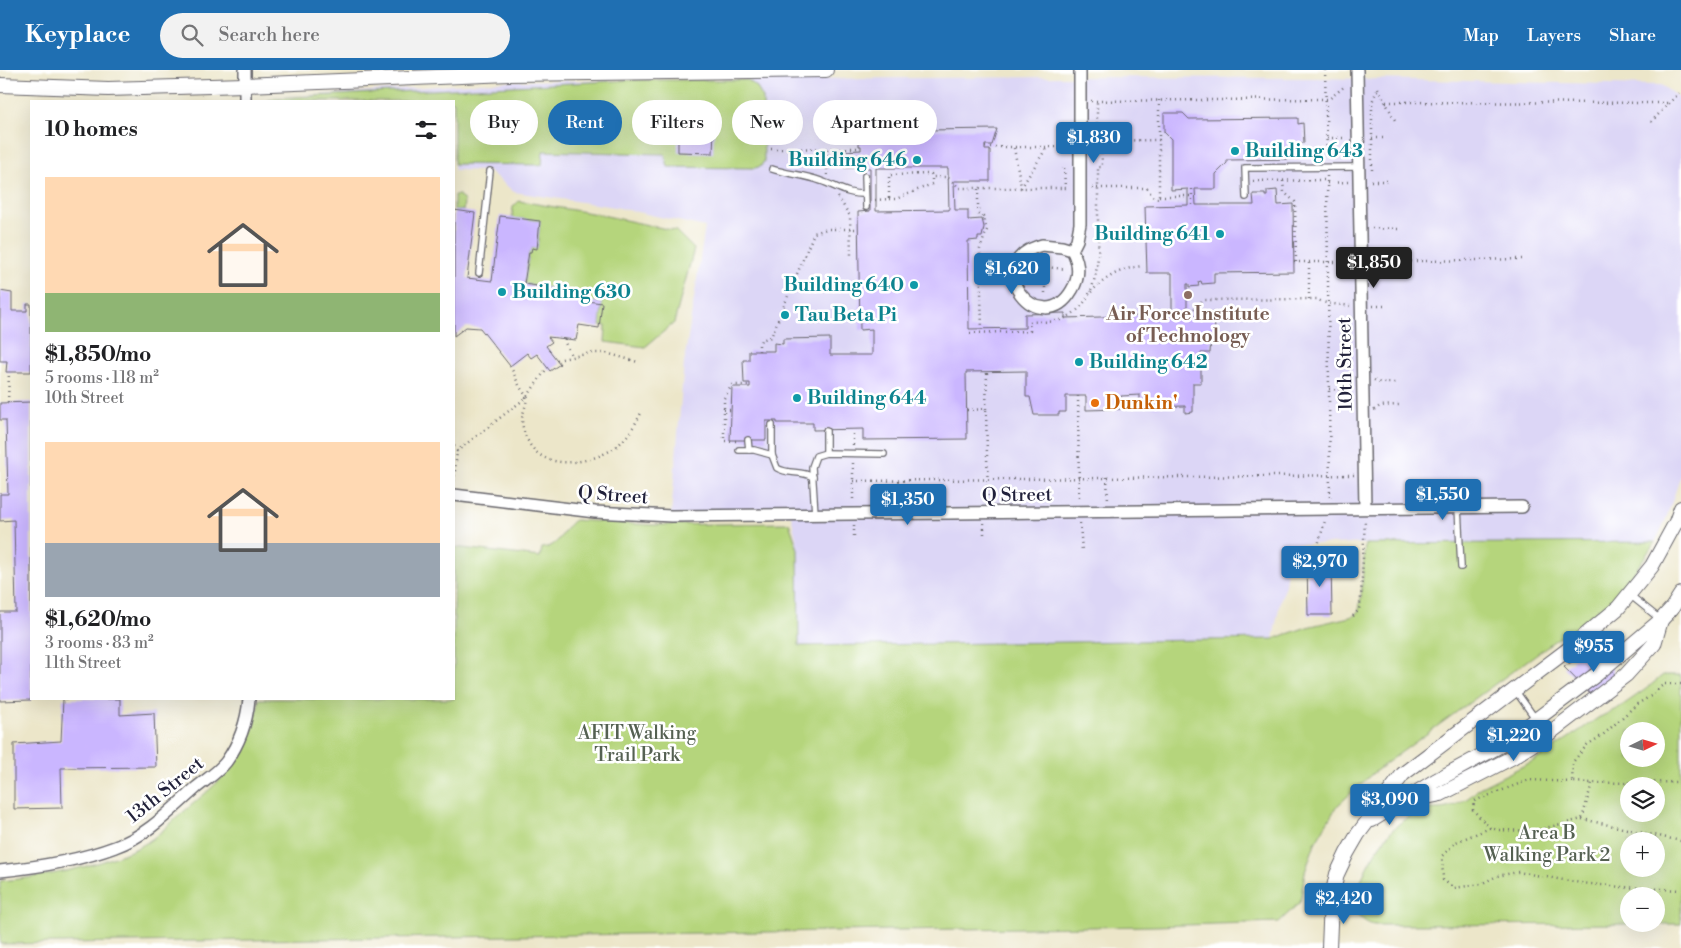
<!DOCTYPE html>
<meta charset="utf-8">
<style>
:root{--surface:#fff;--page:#f2f2f2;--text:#202124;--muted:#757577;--accent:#1f6fb2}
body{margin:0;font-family:"Libre Bodoni",serif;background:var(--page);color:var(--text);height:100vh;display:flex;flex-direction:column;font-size:19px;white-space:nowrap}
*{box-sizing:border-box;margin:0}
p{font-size:16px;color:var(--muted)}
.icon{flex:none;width:28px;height:28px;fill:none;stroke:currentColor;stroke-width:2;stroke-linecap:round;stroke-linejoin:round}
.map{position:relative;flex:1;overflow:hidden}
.drawer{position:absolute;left:30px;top:30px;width:425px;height:600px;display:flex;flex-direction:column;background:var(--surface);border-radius:0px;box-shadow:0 5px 20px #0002}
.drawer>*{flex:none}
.top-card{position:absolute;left:470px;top:30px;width:475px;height:45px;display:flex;gap:10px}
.needle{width:32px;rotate:85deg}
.buttons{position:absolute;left:1620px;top:652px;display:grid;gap:10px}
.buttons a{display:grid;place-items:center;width:45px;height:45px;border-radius:50%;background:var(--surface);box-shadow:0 5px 20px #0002;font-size:25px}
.price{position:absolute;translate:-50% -42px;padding:0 11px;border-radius:5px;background:var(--accent);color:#fff;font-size:16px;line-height:32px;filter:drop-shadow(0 1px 2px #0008)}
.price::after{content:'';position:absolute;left:50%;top:30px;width:15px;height:11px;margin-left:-8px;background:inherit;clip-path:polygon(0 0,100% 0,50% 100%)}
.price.active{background:#222;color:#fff}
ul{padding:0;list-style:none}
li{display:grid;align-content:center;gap:10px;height:265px;padding:0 15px}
li span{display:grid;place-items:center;height:155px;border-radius:0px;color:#555}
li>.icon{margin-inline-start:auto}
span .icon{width:90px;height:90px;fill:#fffc;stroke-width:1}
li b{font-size:21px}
h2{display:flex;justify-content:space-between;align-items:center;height:60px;padding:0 15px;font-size:21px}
.tag{padding:0 18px;border-radius:22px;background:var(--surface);box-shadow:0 5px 20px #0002;font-size:18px;line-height:45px}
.tag.active{background:var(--accent);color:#fff}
header{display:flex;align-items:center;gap:30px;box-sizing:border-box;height:70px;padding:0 25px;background:var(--accent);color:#fff}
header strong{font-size:24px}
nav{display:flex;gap:28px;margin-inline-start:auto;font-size:18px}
.search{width:350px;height:45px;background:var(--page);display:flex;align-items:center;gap:12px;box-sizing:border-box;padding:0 18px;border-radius:28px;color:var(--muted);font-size:19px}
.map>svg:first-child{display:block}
.built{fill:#dcd6f6}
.green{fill:#b5d57c;stroke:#6c7c5c;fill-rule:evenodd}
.building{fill:#cab6ff;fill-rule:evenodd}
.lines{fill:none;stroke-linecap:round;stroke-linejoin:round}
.service-casing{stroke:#69676d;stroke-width:8}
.minor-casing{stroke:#69676d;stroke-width:14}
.tertiary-casing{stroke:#69676d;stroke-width:16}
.path{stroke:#69676d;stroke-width:2.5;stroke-dasharray:1 4;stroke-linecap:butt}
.service{stroke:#fff;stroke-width:5.5}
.minor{stroke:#fff;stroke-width:11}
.tertiary{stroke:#fff;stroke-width:14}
.culture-dot{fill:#0f9aa8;stroke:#fff;stroke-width:2}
.education-dot{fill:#8d6e63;stroke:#fff;stroke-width:2}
.food-dot{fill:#e8710a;stroke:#fff;stroke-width:2}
.labels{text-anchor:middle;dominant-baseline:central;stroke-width:5;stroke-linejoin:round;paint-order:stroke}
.culture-label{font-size:19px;font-weight:bold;fill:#0d838f;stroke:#fff;text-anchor:start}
.education-label{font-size:19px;font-weight:bold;fill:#785e54;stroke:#fff}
.street-label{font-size:19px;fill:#22223b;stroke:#fff}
.food-label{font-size:19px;font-weight:bold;fill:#c56008;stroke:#fff;text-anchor:start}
.park-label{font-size:19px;fill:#556152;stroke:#fff}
</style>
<header>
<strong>Keyplace</strong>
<div class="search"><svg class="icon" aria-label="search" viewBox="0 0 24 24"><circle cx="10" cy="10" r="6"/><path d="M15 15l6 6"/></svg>Search here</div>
<nav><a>Map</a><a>Layers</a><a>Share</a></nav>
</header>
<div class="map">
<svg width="1681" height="878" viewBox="0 0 1681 878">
<rect width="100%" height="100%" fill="#fff"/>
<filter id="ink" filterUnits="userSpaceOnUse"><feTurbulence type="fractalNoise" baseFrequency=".02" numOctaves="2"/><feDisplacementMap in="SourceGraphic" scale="10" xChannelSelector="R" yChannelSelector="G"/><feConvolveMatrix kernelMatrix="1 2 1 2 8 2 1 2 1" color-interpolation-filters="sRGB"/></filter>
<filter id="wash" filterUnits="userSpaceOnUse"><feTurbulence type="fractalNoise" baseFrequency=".0096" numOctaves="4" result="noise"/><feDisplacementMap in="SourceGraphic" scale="20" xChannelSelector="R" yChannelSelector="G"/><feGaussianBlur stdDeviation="1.12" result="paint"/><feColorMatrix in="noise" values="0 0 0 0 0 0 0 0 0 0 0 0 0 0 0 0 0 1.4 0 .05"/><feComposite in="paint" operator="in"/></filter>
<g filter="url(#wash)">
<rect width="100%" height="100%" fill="#ece6c9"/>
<polygon class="built" points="1058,7 1318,8 1661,15 1678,27 1681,35 1681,405 1666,449 1655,472 1291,474 1284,521 1281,527 1273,569 799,576 798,479 791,445 671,446 684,293 705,157 615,137 514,122 489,101 454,100 454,31 267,31 274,28 510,11"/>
<g class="green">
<polygon points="632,10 748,10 756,16 763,28 764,91 761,96 755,98 668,97 665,84 543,81 542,95 454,94 454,31 267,31 274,28"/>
<polygon points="454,125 459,125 464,131 463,141 454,140"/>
<polygon points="519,131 597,144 676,161 694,179 674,253 645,277 605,272 606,256 600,255 602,233 550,226 551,218 524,214 529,182 532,178 537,178 540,151 512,148 513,137"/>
<path d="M575 450 652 455 789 453 798 479 799 576 1273 569 1307 557 1354 546 1359 540 1361 527 1365 474 1655 472C1632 506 1601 552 1561 566L1373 703 1337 736 1315 773 1305 802 1300 832 1279 852 1153 856 0 874V811C45 807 91 798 133 780 152 772 166 757 181 744 222 709 253 687 259 629H454V477L540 487 542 478C561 477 562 458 575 450Z"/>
<path d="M1663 605H1681V854L1374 855C1362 852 1354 843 1356 830 1360 799 1392 747 1424 740 1432 738 1440 740 1447 738 1458 735 1472 727 1479 718L1539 688 1598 648 1620 637 1646 619ZM1656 661V689H1629V661ZM1629 716H1656V744H1629ZM1656 771V799H1629V771ZM1656 826V854H1629V826Z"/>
</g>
<g id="blocks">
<g class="building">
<path d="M1164 43H1183L1189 49 1298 48V54L1303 53 1304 73H1298L1299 89 1227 90V93L1216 104V119H1195L1196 135H1254L1253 124H1265V126H1267V121L1277 120 1278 135 1293 134 1294 202 1214 203V213L1202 214 1201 211 1198 212 1199 216 1189 217V214H1187V246H1197V243L1214 242 1215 261 1211 270 1210 283H1201V313H1193V342L1185 343V336L1140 337V325L1121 326V339L1086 340V326H1066V342H1059V345H1034L1030 327H1026V301L966 302 967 369 863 370V359L813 360V353H777V351H766V370H730L732 317H750V313H744L743 290H749V281H774V273L783 274V269L830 268V285H872V259L860 260 858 142 870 141V98H844V81L861 80V76H859V61L997 59 992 75H985V80H990V111H954L955 140H968V150L982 149 984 157 982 167H978V170L968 171 969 259 1025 258V244L1065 243V248L1172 245V203H1147L1145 136 1188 135V119L1171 120V69L1164 62ZM876 98H948L949 140 876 141Z"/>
<polygon points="678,58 714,59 713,83 678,82"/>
<polygon points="454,140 475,143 467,208 492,211 500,146 540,151 537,179 532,178 531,182 529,182 524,214 551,218 550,226 602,233 599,258 579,255 576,270 548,267 552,272 546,276 560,294 550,301 537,284 531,288 527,283 510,296 480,258 466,257 454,266"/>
<polygon points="0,221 12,223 12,241 27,241 27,234 31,234 31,302 6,302 7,291 0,291"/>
<polygon points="31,332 31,630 0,631 0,542 16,542 14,450 0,451 0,424 8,424 6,350 0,350 0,333"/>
<polygon points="1307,492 1331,492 1332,545 1308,545"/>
<polygon points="1597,572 1621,616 1599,633 1564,597 1573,591 1572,589"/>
<polygon points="63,629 120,629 120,645 154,643 156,697 61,698 62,738 14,739 14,674 61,671"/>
</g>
</g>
</g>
<g filter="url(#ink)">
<use href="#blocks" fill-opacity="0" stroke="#69676d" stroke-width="1"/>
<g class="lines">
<defs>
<g id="service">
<path d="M772 99C788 104 805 105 821 111 836 116 848 125 865 124"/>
<polyline points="865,106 866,137"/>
<polyline points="1246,127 1245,98 1359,97"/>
<polyline points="479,203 490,101"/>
<path d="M772 355V385L777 398C788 405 801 400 813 407"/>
<polyline points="826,361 826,383"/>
<polyline points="748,370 749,380"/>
<polyline points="739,380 754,380 772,385"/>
<polyline points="1458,437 1461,497"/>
<polyline points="815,444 812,397 816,386 826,383 884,384"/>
<polyline points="1630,525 1661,550"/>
<polyline points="1515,620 1547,665"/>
</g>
<g id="minor">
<polyline points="1357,0 1365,438"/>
<polyline points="245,31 245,0"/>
<path d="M1042 175 1062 177 1072 180C1079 193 1080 207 1072 220 1041 273 976 193 1042 175Z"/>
<polyline points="1072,180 1077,170 1080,154 1080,0"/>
<polyline points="454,425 595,442 671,446 1522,437"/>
<path d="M0 801C39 797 78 791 115 777 147 766 172 739 197 717 207 709 218 702 226 692 239 674 247 651 249 629"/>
</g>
<g id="tertiary">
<polyline points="0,15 108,19 245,15 509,4 826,0"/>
<polyline points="1412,730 1441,724 1511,688 1547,665 1626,605 1654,574 1661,550"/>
<polyline points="1372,750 1435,711 1501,675 1517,664 1597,604 1661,550 1672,538 1681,524"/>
<polyline points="1329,878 1331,830 1337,804 1347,783 1358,764 1403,704 1570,578 1618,538 1652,496 1676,452 1681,438"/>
</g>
</defs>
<use href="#service" class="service-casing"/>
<use href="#minor" class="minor-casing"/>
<use href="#tertiary" class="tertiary-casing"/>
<g class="path">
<polyline points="1325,0 1327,88"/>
<polyline points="1378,18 1396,52"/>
<polyline points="1159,30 1159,70"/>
<polyline points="1091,31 1329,29 1345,16"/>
<polyline points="1386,32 1668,33"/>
<polyline points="1651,52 1679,23"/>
<polyline points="1327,68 1345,68"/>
<polyline points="1372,68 1387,68"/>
<polyline points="985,77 1069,77"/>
<polyline points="1014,78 1021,116"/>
<polyline points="771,79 861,78"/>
<polyline points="827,79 827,105"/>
<polyline points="1064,98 1065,117"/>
<polyline points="1372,100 1372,32 1378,18"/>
<polyline points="1327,106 1330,428"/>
<polyline points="1253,111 1327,110"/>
<polyline points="1283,111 1284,122 1295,132 1296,192"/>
<polyline points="1371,111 1388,111"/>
<polyline points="1327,113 1348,112"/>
<polyline points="1021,118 1047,77"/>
<polyline points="1092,118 1147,118 1154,128 1159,128 1159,70 1092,71"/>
<polyline points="978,119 978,144 983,146 987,160 980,179 982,262"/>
<polyline points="1192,119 1192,135"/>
<polyline points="1159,126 1192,126"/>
<polyline points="838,127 850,146 851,185"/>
<polyline points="889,129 896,129 932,114 932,107"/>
<polyline points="875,130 889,129 889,105 931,104 932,107 947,107 960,118 1069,118"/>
<polyline points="1372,158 1398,159"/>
<polyline points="1372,185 1378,180 1406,180"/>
<polyline points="1294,192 1350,192"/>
<polyline points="1371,192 1522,189"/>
<polyline points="1045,197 1045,225"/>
<polyline points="1027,199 1045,197 1066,199"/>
<path d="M1091 222C1106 207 1121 198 1143 196"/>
<polyline points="1309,229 1309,192"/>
<polyline points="1373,236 1387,236"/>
<path d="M1187 246 1203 230 1317 229C1325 235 1340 234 1350 236"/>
<path d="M970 263 1030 261 1029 252C1039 251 1051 253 1060 250 1101 236 1099 185 1098 151 1098 133 1098 115 1098 97H1102L1101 55H1097V31"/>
<polyline points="565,269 565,273 572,287"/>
<polyline points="759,281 759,275 761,270 771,267 814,163 827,159 857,159"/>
<polyline points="557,290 591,283 606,283 638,292"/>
<path d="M510 296C513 301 515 307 518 313 520 318 524 322 526 326 528 332 523 342 522 348 522 356 524 364 528 371 543 402 589 394 613 379 626 370 634 357 641 343"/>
<polyline points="1374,310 1380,313 1398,313"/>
<polyline points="1329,319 1352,320"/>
<polyline points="1078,326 1079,430"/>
<polyline points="8,332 9,302"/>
<polyline points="986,339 987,302"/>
<polyline points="724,340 732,340"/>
<polyline points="967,340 986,339 988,431"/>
<polyline points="1374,340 1380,336 1399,335"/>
<polyline points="736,371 724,371 724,328 732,315 750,315"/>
<polyline points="853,375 853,360"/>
<polyline points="454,376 457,381 527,327 547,298"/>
<polyline points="853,393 853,432"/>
<polyline points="1107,407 1108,431"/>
<polyline points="454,411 457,381"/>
<polyline points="853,411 1354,405"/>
<polyline points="984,453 984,465"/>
<polyline points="1080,453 1082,481"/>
<polyline points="854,455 854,466"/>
<polyline points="1302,484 1318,490 1318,475 1325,451"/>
<polyline points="1353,546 1359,540 1361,527 1365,450"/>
<polyline points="1681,614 1664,614 1651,626 1637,634 1603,665 1587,675 1573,692 1572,712 1592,713 1681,712"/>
<polyline points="1572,712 1529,710 1474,731 1473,740 1490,758 1499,760 1533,761 1582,749 1592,713"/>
<polyline points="1582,749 1681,771"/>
<polyline points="1490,758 1456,772 1442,786 1443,810 1454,818 1481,814 1497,806 1518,802 1581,813 1621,817 1681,820"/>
</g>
<use href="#service" class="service"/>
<use href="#minor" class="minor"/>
<use href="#tertiary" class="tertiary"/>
</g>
</g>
<g class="culture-dot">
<circle cx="1235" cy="81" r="5"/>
<circle cx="917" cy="90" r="5"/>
<circle cx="1220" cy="164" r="5"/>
<circle cx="914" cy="215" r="5"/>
<circle cx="502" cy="222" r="5"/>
<circle cx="785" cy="245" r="5"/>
<circle cx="1079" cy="292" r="5"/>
<circle cx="797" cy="328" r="5"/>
</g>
<circle class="education-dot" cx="1188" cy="225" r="5"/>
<circle class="food-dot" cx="1095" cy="333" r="5"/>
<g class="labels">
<g class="culture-label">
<text x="1245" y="81">Building 643</text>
<text x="907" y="90" text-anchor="end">Building 646</text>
<text x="1210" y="164" text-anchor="end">Building 641</text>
<text x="904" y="215" text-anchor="end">Building 640</text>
<text x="512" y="222">Building 630</text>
<text x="795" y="245">Tau Beta Pi</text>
<text x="1089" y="292">Building 642</text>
<text x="807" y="328">Building 644</text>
</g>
<g class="education-label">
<text x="1188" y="244">Air Force Institute<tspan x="1188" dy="22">of Technology</tspan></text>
</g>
<g class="street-label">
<text transform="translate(1345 294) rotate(-91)">10th Street</text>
<text transform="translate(613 425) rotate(4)">Q Street</text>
<text transform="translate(1017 425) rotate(-1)">Q Street</text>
<text transform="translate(165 720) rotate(-39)">13th Street</text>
</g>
<g class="food-label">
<text x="1105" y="333">Dunkin'</text>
</g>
<g class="park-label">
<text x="637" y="663">AFIT Walking<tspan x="637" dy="22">Trail Park</tspan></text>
<text x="1547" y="763">Area B<tspan x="1547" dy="22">Walking Park 2</tspan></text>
</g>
</g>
</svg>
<div class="buttons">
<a><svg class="needle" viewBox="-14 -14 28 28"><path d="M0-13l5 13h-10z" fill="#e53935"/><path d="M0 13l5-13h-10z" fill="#757577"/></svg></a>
<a><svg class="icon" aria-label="layers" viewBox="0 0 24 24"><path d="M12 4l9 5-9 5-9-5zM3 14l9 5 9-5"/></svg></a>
<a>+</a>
<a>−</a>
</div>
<b class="price" style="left:1094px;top:94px">$1,830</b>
<b class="price active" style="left:1374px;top:219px">$1,850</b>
<b class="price" style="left:1012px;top:225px">$1,620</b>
<b class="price" style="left:1443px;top:451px">$1,550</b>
<b class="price" style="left:908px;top:456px">$1,350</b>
<b class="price" style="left:1320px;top:518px">$2,970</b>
<b class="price" style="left:1594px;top:603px">$955</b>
<b class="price" style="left:1514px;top:692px">$1,220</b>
<b class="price" style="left:1390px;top:756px">$3,090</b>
<b class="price" style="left:1344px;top:855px">$2,420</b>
<div class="top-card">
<a class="tag">Buy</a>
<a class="tag active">Rent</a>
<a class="tag">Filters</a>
<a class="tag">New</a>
<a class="tag">Apartment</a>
</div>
<section class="drawer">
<h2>10 homes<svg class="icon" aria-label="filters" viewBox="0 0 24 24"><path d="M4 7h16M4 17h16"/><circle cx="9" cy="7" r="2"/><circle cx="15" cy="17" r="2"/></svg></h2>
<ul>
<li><span style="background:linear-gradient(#ffd9b3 75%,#8fb573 0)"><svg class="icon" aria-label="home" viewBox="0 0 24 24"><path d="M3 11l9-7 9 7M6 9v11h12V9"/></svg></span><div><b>$1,850/mo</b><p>5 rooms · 118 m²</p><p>10th Street</p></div></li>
<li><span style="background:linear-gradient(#ffd9b3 65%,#9aa5b1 0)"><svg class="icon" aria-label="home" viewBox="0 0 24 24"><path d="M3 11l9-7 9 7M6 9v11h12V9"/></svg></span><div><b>$1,620/mo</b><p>3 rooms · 83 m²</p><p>11th Street</p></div></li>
</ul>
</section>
</div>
